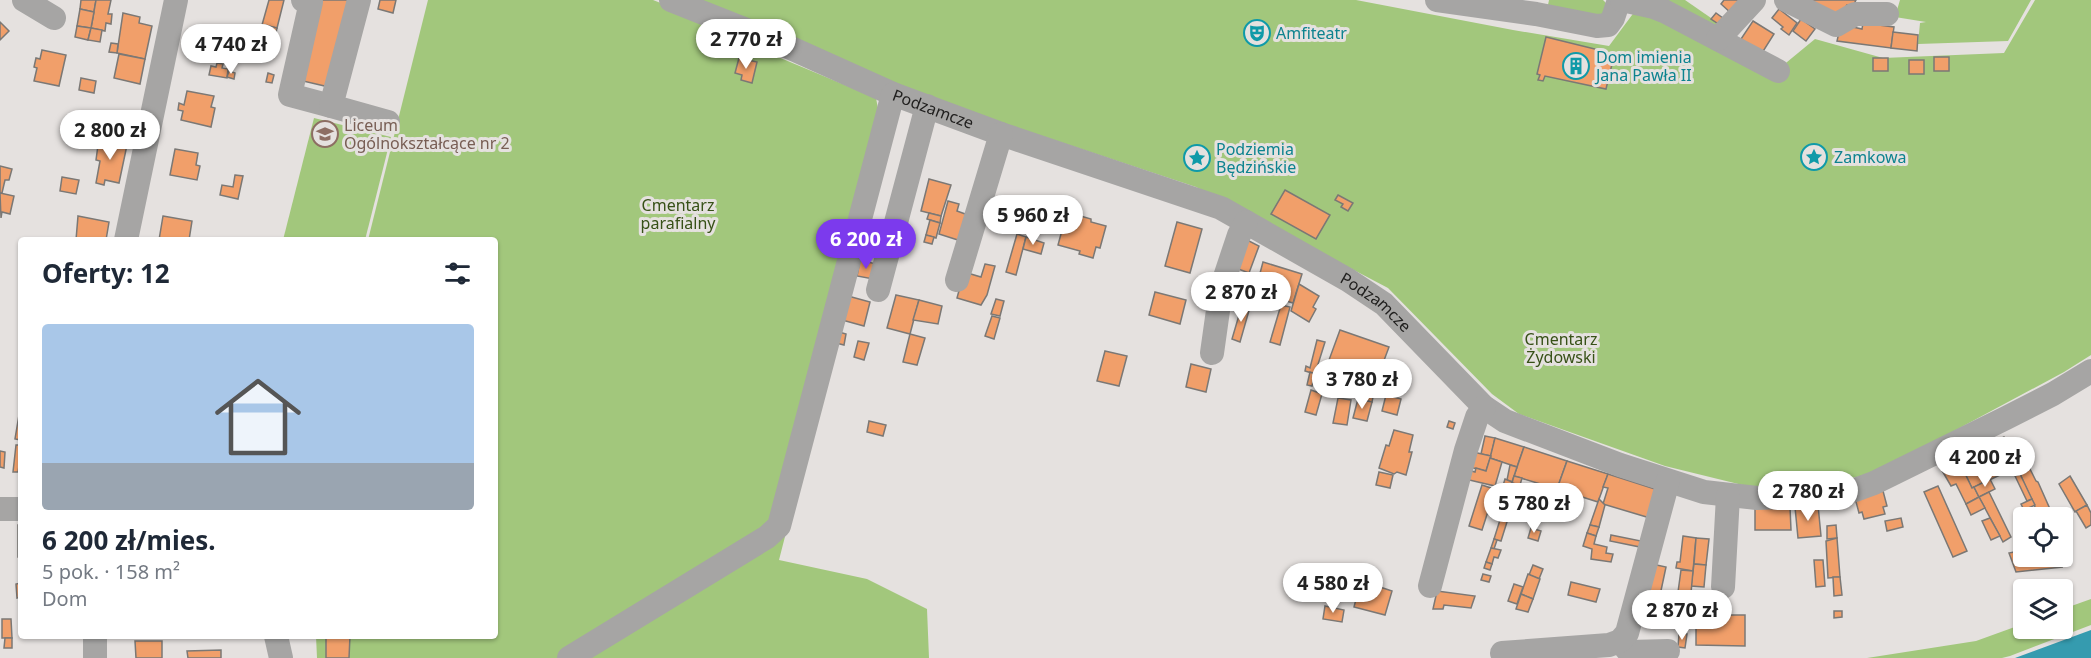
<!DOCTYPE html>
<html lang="pl">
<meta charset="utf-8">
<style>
:root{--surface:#fff;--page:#f6f6f7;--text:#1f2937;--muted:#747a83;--accent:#7c3aed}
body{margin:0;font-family:"Noto Sans",sans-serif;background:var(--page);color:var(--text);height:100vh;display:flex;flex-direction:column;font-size:22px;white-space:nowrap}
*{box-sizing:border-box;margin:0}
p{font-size:20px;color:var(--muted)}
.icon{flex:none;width:33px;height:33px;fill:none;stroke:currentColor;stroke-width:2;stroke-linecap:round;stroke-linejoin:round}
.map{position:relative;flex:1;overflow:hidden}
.side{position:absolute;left:18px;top:237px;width:480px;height:402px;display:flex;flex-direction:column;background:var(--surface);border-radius:6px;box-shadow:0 2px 4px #0004}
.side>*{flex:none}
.tools{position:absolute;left:2013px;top:507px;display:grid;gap:12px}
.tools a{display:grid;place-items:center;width:60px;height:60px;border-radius:6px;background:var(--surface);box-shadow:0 2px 4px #0004;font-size:30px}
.price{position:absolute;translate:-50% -51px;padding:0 14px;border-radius:21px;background:#fff;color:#222;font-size:20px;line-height:39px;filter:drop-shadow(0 2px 3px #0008)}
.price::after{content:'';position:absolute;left:50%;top:36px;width:18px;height:14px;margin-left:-9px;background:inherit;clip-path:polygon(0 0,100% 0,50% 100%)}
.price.active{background:var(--accent);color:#fff}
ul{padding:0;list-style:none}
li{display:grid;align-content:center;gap:12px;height:318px;padding:0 24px}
li span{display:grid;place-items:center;height:186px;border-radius:6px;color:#555}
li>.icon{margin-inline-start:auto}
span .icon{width:108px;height:108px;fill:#fffc;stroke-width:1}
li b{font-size:26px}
h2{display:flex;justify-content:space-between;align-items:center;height:72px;padding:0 24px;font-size:26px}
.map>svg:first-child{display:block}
.green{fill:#a2c77c}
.water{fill:#359baf}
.building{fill:#f19f6a;stroke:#7b7875;stroke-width:1.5}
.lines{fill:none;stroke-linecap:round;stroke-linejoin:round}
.minor{stroke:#a6a5a4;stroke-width:24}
.labels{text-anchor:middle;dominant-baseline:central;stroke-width:6;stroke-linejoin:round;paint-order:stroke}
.culture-label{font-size:16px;fill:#0d838f;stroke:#e5e1df;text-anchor:start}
.street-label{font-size:16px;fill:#21201f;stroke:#e5e1df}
.education-label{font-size:16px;fill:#785e54;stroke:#e5e1df;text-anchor:start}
.park-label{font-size:16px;fill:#375117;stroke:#e5e1df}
</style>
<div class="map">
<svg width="2091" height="658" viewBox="0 0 2091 658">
<rect width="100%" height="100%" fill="#e5e1df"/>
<g class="green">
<polygon points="428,0 653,0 737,33 735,39 876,98 879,114 892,119 779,560 867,579 927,609 929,658 317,658 316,636 495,636 495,240 368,240"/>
<polygon points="690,0 1356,0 1513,30 1609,46 1635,11 1781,67 1815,39 1883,58 2004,53 2035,0 2091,0 2091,355 2064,372 1874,474 1771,492 1665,466 1519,414 1492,394 1388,288 1196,187 942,103"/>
<polygon points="1549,0 1603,0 1608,5 1606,19 1548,5"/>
<polygon points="1664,0 1685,0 1724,27 1717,32"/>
<polygon points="1900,0 2031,0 2008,41 1918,44 1920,23 1926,22 1895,17"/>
<polygon points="314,118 391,137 365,240 283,240"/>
<polygon points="2091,599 2091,625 2010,656 2002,658 1867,658 1976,641 2023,624 2024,628 2062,628 2063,609"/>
</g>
<polygon class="water" points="2091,630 2091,658 2015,658"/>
<g class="building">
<polygon points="81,0 96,0 94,12 80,9"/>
<polygon points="96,0 111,0 108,14 112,14 111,24 106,23 105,31 91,28"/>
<polygon points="269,0 284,0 277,28 262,25"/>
<polygon points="322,0 350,0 329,87 303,81"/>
<polygon points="380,0 396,0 393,13 378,9"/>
<polygon points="1724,0 1746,0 1732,14 1721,4"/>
<polygon points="1810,0 1856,0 1852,8 1847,5 1839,17"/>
<polygon points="80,9 94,12 91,28 77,26"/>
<polygon points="1779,9 1797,23 1789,35 1781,29 1783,27 1772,18"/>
<polygon points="123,13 140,17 139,23 152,26 145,59 117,53"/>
<polygon points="1716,13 1727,21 1723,27 1711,19"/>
<polygon points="1801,19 1815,29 1806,41 1793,31"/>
<polygon points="1753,21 1774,34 1762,53 1741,39"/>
<polygon points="0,22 9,31 0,40"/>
<polygon points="1863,23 1894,27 1891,48 1837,41 1840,28 1844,25 1862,29"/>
<polygon points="265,25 277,28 272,52 259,50"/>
<polygon points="77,26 91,28 88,40 75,37"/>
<polygon points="193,27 218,33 212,60 187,54"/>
<polygon points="91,28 102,30 100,42 88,40"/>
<polygon points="1893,32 1918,35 1917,51 1891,48"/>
<polygon points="1546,37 1607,52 1606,54 1614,56 1606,89 1545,76 1543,81 1538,80 1540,75 1537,74"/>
<polygon points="111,43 118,44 117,53 109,52"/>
<polygon points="42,50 66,55 59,86 34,81 37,68 34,67 36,58 40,59"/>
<polygon points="119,54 145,59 140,84 114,78"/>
<rect x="1934" y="57" width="15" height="14"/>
<polygon points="739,58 757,62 752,83 741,80 742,75 735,73"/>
<rect x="1873" y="58" width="15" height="13"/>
<rect x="1909" y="60" width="15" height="14"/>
<polygon points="217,63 223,64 222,68 228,69 227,78 209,75 211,66 216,67"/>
<polygon points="229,71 235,73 234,79 227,77"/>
<polygon points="268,73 274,75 272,83 266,82"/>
<polygon points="81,78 96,81 94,93 79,90"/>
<polygon points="187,91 214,96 211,107 215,108 211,127 181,120 183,111 178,110 179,103 184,105"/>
<polygon points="102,115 132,121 127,145 100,138"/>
<polygon points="99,138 127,145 119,183 105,180 104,185 96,183 100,161 96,160"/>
<polygon points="175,149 198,153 196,165 200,166 197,180 170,175"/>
<polygon points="0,166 12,169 9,180 5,180 2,193 0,193"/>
<polygon points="235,175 243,176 238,199 220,195 222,185 233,187"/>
<polygon points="62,177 79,180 76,194 60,191"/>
<polygon points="929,179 951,185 941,216 921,211"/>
<polygon points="1285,190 1330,215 1316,239 1271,214"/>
<polygon points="0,193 14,196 10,214 2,212 1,218"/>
<polygon points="1338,195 1353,203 1348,211 1341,207 1343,204 1335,200"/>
<polygon points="948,201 959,204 957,211 968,215 961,241 939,234"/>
<polygon points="1067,212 1091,219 1091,222 1106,226 1100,248 1096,247 1093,258 1079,254 1080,251 1058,245"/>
<polygon points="929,213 941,216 940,223 927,219"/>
<polygon points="78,216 109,222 106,240 76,240"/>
<polygon points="163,216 192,221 189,240 159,240"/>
<polygon points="930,220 940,223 936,238 926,235"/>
<polygon points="1177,222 1202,229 1190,273 1165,266"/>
<polygon points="1017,234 1026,237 1016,275 1006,272"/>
<polygon points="926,235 934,237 932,244 924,242"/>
<polygon points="1026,237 1044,243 1041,254 1023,249"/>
<polygon points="1245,239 1259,246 1249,273 1233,267"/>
<polygon points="860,260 876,264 873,279 857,276"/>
<polygon points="1263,262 1302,274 1293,303 1255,292"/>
<polygon points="985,264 995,266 987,295 981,305 957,298 964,272 981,277"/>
<polygon points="1299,284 1319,296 1313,307 1316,309 1309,322 1291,311"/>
<polygon points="1236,285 1246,287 1241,310 1231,307"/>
<polygon points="1155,292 1186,300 1180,324 1149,315"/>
<polygon points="896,295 919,300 910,334 887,328"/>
<polygon points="848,296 870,302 864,326 842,320"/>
<polygon points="996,299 1004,301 1000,316 991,314"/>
<polygon points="919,300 942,306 938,324 913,320"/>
<polygon points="1242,305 1250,307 1240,342 1232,339"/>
<polygon points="1281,305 1290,307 1280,345 1270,342"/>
<polygon points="992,316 1000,318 994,339 985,336"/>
<polygon points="1340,330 1389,347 1376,382 1329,360"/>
<polygon points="839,332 846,334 844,345 836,343"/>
<polygon points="910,334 925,338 917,365 903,362"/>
<polygon points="1317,340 1325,342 1315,374 1305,371 1306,366 1310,368"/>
<polygon points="858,341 869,343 864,360 854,357"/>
<polygon points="1105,351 1127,356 1119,386 1097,381"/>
<polygon points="1191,364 1211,369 1206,392 1186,387"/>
<polygon points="1310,372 1315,374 1312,386 1307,385"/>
<polygon points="1376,382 1372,402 1358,399 1361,384"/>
<polygon points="1311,390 1322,394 1316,415 1305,412"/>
<polygon points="1386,395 1401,399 1397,415 1382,411"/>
<polygon points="1338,398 1351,400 1347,425 1333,423"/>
<polygon points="1358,399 1372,402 1367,421 1353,418"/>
<polygon points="20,409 21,409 21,440 15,439"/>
<polygon points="869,421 886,425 883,436 867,432"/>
<polygon points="1449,421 1455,423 1453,429 1447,427"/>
<polygon points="1394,430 1413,435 1409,452 1412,452 1406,475 1397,472 1394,474 1379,468 1386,445 1389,446"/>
<polygon points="1485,436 1495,438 1491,456 1481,454"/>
<polygon points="2004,437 2019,466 2017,467 2020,474 2016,475 2013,469 1972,488 1958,459"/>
<polygon points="1495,438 1524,447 1517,467 1490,458"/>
<polygon points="16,445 21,445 21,466 19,466 18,472 13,472"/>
<polygon points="1524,447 1567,461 1557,489 1514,476"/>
<polygon points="0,451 5,452 4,468 0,467"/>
<polygon points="1473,452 1491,456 1486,471 1469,467"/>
<polygon points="2023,452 2030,469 2020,474 2017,467 2019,466 2014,456"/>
<polygon points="1490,458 1502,462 1495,486 1465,479 1468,470 1475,472 1476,468 1486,471"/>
<polygon points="1958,459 1972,488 1974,487 1979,497 1966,504 1956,484 1951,486 1940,467"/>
<polygon points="1567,461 1608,474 1598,502 1557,489"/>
<polygon points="1510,465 1517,467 1512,482 1507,480"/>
<polygon points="2030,469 2036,481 2038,482 2054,518 2040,518 2020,474"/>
<polygon points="1379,472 1393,475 1390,488 1376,485"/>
<polygon points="1608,474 1658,490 1650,518 1603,504 1608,488 1603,487"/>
<polygon points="2020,474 2032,499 2027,501 2015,476"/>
<polygon points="1514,476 1522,478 1520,485 1512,483"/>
<polygon points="2070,476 2087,505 2075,512 2059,484"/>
<polygon points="1505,479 1512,482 1505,504 1498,502"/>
<polygon points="1990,479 1995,489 1979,497 1974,487"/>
<polygon points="1512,483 1521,486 1519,491 1524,493 1521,502 1517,500 1514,507 1505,504"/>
<polygon points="1482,485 1500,491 1496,504 1491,502 1482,530 1469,526"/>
<polygon points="1938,486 1967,551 1953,557 1924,492"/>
<polygon points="1883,491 1887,506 1883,507 1885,514 1864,519 1862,512 1859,513 1855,498"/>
<polygon points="1989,492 2011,537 2003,542 1979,497"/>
<polygon points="1979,497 1985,508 1971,515 1966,504"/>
<polygon points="1599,499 1605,505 1599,527 1590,525"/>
<polygon points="2032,499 2035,505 2024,510 2021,504"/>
<polygon points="1505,504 1512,506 1501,541 1494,539"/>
<polygon points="1818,505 1821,536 1798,538 1795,507"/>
<polygon points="2087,505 2091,513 2091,525 2086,528 2076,511"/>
<polygon points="1755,507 1790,507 1791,530 1755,530"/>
<polygon points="1901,518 1903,527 1887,531 1885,521"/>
<polygon points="1990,518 2000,536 1991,540 1982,521"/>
<rect x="18" y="525" width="3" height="32"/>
<polygon points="1590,525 1599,527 1596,536 1587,533"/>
<polygon points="1836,525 1837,538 1827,539 1827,526"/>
<polygon points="1531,528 1541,531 1538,541 1528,538"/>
<polygon points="1587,533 1596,536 1594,544 1607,547 1606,553 1613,554 1611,562 1591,559 1592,549 1583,546"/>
<polygon points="1611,535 1641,541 1640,547 1610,541"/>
<polygon points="1683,536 1696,538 1693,571 1676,568 1677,562 1680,562"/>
<polygon points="1696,538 1709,539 1706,565 1694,564"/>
<polygon points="1837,538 1840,577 1828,578 1826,541"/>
<polygon points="1494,539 1497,540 1494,549 1491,548"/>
<polygon points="1491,548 1501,550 1498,558 1494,557 1492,564 1486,562"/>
<polygon points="2024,550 2024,556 2057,556 2062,567 2016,572 2009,553"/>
<polygon points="1814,560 1823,560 1825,586 1816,587"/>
<polygon points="1486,562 1492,564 1490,570 1484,568"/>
<polygon points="1652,564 1666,567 1659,600 1645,597"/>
<polygon points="1694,564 1706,565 1704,587 1691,586"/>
<polygon points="1533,565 1543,569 1539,579 1529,575"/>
<polygon points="1681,570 1693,571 1691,593 1678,592"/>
<polygon points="1483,574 1491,576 1489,582 1481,580"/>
<polygon points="1528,574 1540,579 1533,599 1521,594"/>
<polygon points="1833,577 1840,577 1842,595 1834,596"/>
<polygon points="1571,582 1600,589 1596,602 1568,595"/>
<polygon points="21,583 21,597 17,598 16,584"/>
<polygon points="1360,584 1370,587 1371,584 1392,591 1385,615 1354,607"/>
<polygon points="1514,584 1523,587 1517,604 1508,601"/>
<polygon points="1437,591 1475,596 1471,608 1444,605 1443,609 1433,609"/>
<polygon points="1521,594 1533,599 1528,612 1516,609"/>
<polygon points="1645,597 1659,600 1657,609 1643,606"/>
<polygon points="1325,606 1344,610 1342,622 1323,619"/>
<polygon points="1834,611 1842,611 1842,617 1834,618"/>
<polygon points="1696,615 1745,615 1745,646 1696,645"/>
<polygon points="2,619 11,619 12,638 2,638"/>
<polygon points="1679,634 1687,634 1685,648 1678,647"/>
<polygon points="326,636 350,636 349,658 326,658"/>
<polygon points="5,638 12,638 12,648 4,648"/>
<polygon points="135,641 162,641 162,658 136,658"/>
<polygon points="221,650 221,658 188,658 187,651"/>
</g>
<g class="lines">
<g class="minor">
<polyline points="24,0 54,18"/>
<polyline points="303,0 311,2 290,95 331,106"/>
<polyline points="359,0 331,106 388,122"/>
<path id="s1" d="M671 0 784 45 893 94 1001 134 1221 208 1348 280 1384 304 1484 407 1505 421 1620 465 1704 492 1757 498 1788 497 1827 495 1855 490 1874 483 2006 418 2053 394 2091 371"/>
<polyline points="1437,0 1536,14 1597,26 1608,25 1613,18 1619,0"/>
<polyline points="1622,0 1654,7 1664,11 1778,71"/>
<polyline points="1786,0 1836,25 1855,14 1887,14"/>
<polyline points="1718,39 1754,0"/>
<polyline points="126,240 176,0"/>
<polyline points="957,280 1001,134"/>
<polyline points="878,290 927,106"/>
<polyline points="1212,353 1221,289 1239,235 1246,222"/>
<polyline points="0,509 21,509"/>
<polyline points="1430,586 1466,450 1477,417 1484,407"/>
<polyline points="1723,587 1728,496"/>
<polyline points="276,636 281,658"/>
<polyline points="1620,641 1629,652 1668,651"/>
<polyline points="1502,653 1609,645 1620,641 1627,633 1668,481"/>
<polyline points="95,658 95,636"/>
<polyline points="569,658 767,537 779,526 893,94"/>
</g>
</g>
<defs>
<symbol id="theatre-ring" viewBox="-11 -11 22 22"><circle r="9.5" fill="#e5e1df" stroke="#0f9aa8" stroke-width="1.5"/><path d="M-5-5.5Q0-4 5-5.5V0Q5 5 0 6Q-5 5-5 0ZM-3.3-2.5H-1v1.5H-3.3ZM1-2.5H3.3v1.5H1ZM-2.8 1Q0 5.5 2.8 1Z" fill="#0f9aa8"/></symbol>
<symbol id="building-ring" viewBox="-11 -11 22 22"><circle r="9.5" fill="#e5e1df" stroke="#0f9aa8" stroke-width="1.5"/><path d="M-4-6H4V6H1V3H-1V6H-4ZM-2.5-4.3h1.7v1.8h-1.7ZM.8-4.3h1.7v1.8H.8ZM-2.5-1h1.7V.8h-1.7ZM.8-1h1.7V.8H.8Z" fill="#0f9aa8"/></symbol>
<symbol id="school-ring" viewBox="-11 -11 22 22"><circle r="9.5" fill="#e5e1df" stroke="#8d6e63" stroke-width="1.5"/><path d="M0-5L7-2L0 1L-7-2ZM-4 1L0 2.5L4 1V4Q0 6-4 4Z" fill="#8d6e63"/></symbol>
<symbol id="sight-ring" viewBox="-11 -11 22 22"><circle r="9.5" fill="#e5e1df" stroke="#0f9aa8" stroke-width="1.5"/><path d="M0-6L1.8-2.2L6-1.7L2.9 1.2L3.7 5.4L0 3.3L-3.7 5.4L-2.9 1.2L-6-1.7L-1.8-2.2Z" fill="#0f9aa8"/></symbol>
</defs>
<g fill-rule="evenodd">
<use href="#theatre-ring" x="1242" y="18" width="30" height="30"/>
<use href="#building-ring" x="1561" y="51" width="30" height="30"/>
<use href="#school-ring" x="310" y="119" width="30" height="30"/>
<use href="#sight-ring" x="1799" y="142" width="30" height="30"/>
<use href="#sight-ring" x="1182" y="143" width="30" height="30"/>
</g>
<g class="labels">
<g class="culture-label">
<text x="1276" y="33">Amfiteatr</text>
<text x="1596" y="57">Dom imienia<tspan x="1596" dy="18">Jana Pawła II</tspan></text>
<text x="1216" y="149">Podziemia<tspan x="1216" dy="18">Będzińskie</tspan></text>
<text x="1834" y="157">Zamkowa</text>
</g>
<g class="street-label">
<text stroke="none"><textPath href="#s1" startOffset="284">Podzamcze</textPath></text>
<text stroke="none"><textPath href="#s1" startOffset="770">Podzamcze</textPath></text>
</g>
<g class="education-label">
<text x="344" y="125">Liceum<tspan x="344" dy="18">Ogólnokształcące nr 2</tspan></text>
</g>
<g class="park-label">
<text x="678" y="205">Cmentarz<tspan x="678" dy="18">parafialny</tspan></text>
<text x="1561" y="339">Cmentarz<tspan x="1561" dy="18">Żydowski</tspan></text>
</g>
</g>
</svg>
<div class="tools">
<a><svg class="icon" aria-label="locate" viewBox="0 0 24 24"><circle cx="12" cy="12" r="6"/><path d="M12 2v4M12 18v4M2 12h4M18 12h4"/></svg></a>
<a><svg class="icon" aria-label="layers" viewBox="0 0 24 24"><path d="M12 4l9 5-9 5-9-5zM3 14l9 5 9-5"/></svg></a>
</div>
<b class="price" style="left:746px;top:70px">2 770 zł</b>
<b class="price" style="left:231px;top:75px">4 740 zł</b>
<b class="price" style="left:110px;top:161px">2 800 zł</b>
<b class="price" style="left:1033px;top:246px">5 960 zł</b>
<b class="price active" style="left:866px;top:270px">6 200 zł</b>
<b class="price" style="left:1241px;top:323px">2 870 zł</b>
<b class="price" style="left:1362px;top:410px">3 780 zł</b>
<b class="price" style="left:1985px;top:488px">4 200 zł</b>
<b class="price" style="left:1808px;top:522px">2 780 zł</b>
<b class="price" style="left:1534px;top:534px">5 780 zł</b>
<b class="price" style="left:1333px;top:614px">4 580 zł</b>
<b class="price" style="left:1682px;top:641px">2 870 zł</b>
<section class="side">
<h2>Oferty: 12<svg class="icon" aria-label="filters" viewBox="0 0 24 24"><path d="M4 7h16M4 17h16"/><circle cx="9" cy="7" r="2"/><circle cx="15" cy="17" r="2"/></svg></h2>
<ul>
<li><span style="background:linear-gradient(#a9c7e8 75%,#9aa5b1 0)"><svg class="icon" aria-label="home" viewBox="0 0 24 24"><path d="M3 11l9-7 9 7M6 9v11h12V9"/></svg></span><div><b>6 200 zł/mies.</b><p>5 pok. · 158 m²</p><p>Dom</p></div></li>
</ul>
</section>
</div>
